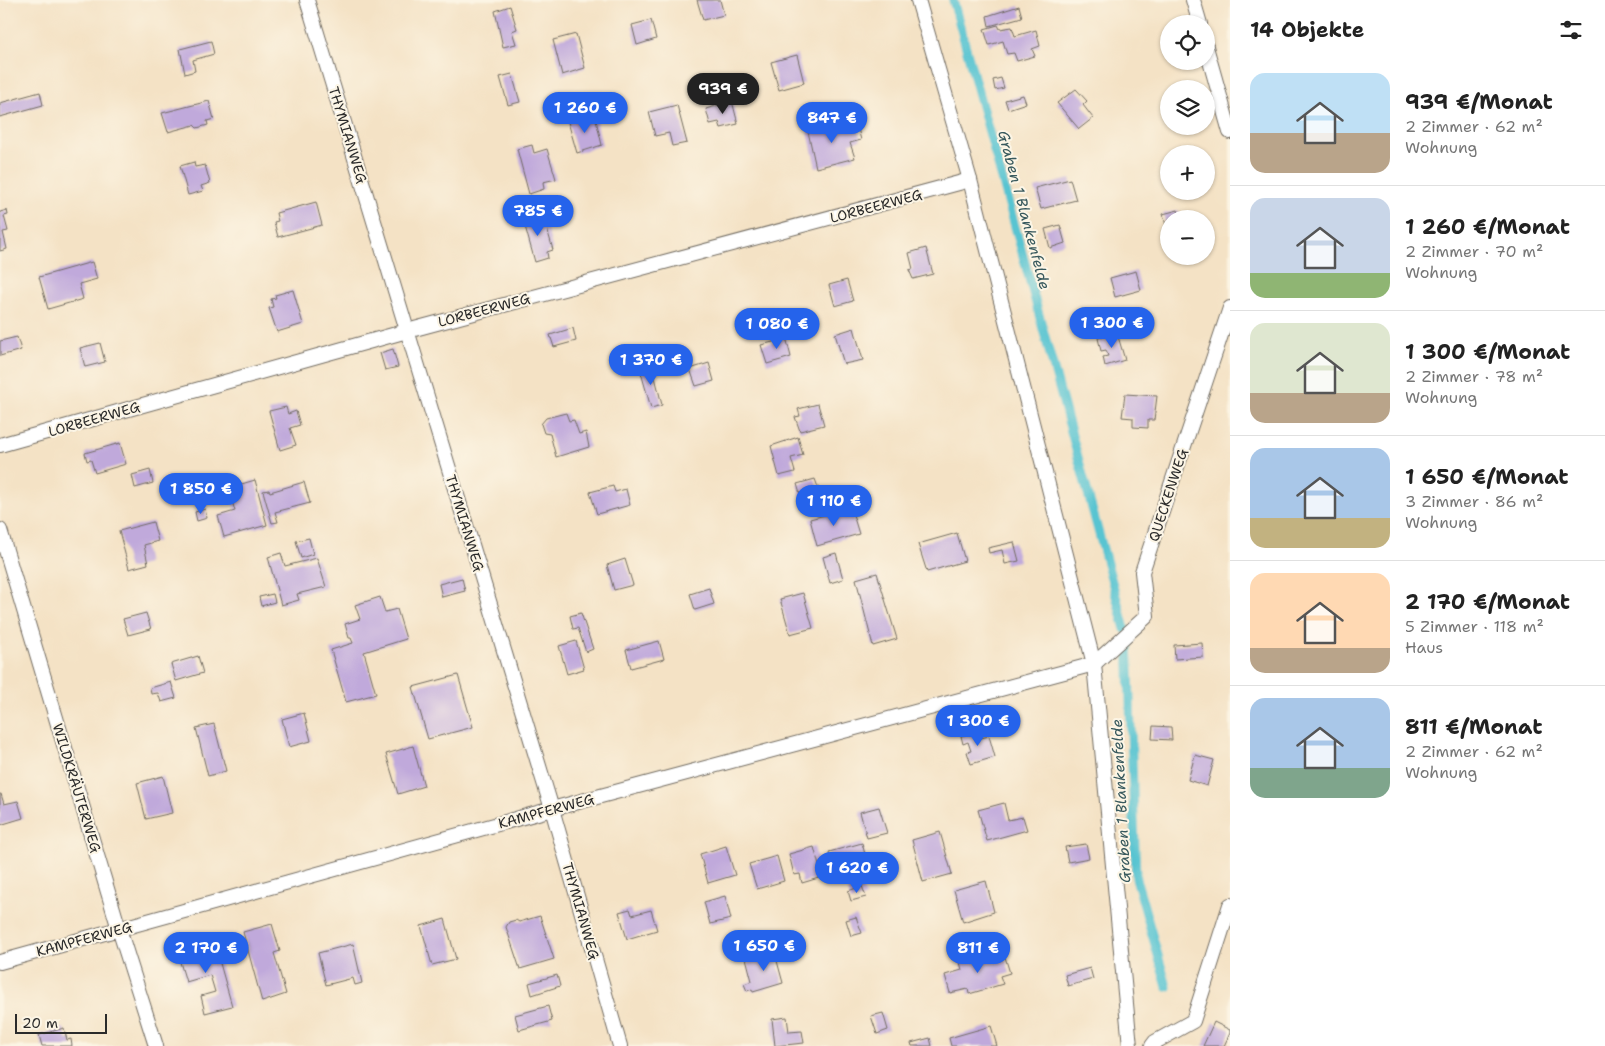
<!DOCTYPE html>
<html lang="de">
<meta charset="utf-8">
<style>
:root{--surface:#fff;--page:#f2f2f2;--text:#222;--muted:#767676;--line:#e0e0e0;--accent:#2563eb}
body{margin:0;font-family:"Shantell Sans",sans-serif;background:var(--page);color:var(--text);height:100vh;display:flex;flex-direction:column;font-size:19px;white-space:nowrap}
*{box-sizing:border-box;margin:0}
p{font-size:16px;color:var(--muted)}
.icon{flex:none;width:28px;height:28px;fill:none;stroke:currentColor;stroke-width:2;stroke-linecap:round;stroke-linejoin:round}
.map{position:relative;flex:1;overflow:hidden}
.sheet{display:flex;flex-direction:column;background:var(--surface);width:375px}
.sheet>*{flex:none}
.fabs{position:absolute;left:1160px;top:15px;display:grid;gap:10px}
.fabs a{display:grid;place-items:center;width:55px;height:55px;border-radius:50%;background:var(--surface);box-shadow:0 1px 4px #0004;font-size:25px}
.scale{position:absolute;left:15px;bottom:12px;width:92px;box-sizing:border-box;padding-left:5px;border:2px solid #2b2b2b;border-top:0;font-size:14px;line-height:18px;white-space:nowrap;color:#2b2b2b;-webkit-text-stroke:4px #fcf5e5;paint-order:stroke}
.price{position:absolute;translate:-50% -42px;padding:0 11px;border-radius:18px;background:var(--accent);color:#fff;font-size:16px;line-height:32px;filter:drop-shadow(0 1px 2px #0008)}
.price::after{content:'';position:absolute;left:50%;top:30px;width:15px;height:11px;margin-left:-8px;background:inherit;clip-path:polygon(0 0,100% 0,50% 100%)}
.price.selected{background:#222;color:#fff}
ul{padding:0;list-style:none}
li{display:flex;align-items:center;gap:15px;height:125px;padding:0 20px}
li+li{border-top:1px solid var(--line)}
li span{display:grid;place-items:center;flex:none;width:140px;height:100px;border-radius:15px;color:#555}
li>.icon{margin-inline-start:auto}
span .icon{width:60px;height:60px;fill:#fffc;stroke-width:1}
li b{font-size:21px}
h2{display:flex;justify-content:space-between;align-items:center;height:60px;padding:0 20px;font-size:21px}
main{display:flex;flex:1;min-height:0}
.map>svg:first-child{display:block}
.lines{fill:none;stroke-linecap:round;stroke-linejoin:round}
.stream{stroke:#58c4d1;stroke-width:9}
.building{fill:#c0a9db}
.service-casing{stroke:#716b61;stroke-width:16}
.service{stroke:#fff;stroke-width:14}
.labels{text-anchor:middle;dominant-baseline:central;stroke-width:4;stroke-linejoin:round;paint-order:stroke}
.street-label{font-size:14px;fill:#2b2b2b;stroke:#fcf5e5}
.water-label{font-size:15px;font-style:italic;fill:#38595d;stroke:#fcf5e5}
</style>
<main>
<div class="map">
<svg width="1230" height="1046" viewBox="0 0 1230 1046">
<rect width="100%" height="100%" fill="#fcf5e5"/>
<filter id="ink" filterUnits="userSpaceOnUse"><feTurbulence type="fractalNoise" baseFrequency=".02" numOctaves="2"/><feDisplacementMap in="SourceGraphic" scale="10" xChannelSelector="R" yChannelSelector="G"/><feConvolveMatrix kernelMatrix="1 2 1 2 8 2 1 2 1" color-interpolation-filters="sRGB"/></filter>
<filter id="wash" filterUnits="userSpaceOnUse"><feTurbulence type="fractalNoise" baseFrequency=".0096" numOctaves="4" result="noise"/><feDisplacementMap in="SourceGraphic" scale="20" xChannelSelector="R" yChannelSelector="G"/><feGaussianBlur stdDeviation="1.12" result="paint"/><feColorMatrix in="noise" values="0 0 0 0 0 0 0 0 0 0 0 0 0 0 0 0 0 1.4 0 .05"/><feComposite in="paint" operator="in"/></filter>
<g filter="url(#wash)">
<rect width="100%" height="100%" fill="#f4e2c5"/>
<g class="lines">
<g class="stream">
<polyline points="953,0 1125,629"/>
<polyline points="1128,640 1136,878 1167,987"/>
</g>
</g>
<g id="blocks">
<g class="building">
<polygon points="697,0 720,0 724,15 703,20"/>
<polygon points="510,6 517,29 512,31 516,44 503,47 495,11"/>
<polygon points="1019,6 1022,17 989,26 987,16"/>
<polygon points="651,20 656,39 637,45 632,25"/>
<polygon points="998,25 1000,29 1012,27 1015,36 1036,30 1040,46 1032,49 1035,56 1017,61 1014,53 1007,54 1003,41 989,45 984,29"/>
<polygon points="576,34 585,68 562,75 553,40"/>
<polygon points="211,41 214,54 193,60 195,71 185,74 180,49"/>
<polygon points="797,55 804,83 779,90 771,62"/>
<polygon points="512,74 520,102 508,105 500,77"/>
<polygon points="1001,78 1004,88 995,90 993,80"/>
<polygon points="1076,89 1087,101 1083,105 1093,118 1079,129 1057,103"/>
<polygon points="40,92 43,105 0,117 0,103"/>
<polygon points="1023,95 1026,103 1008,109 1005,100"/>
<polygon points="209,101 214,119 207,121 208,125 197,128 194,125 168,132 162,113"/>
<polygon points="732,101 738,124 721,128 719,122 710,124 706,109"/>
<polygon points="677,105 687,143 672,146 669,133 655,136 649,112"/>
<polygon points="595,116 602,145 577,153 568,122"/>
<polygon points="825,122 828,132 857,125 861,140 850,143 855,158 816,168 807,127"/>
<polygon points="532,145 534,153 547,149 556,179 543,182 544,189 529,194 517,149"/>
<polygon points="194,162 195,167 205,165 210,183 201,186 203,191 188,195 180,166"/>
<polygon points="1070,179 1076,200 1041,209 1035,188"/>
<polygon points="316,202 322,225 278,237 274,222 278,221 276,213"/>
<polygon points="7,210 8,215 4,216 8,231 3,232 7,249 0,251 0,212"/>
<polygon points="1178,210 1181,219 1169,219 1169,247 1166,248 1162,231 1167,229 1163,214"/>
<polygon points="543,214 553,250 547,252 548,258 535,262 523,219"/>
<polygon points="1060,225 1065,243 1050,248 1045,229"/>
<polygon points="926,248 933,274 913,279 909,270 913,269 909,253"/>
<polygon points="92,262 97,279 79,284 83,299 48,309 39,277"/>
<polygon points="1136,271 1141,290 1115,297 1110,278"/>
<polygon points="847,280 853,301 835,306 829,285"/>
<polygon points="293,290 303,324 277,332 269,308 273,307 271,299 276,298 275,295"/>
<polygon points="573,328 576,341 554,347 550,335"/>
<polygon points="854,328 863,360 844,364 835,334"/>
<polygon points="785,333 791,357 767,364 761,345 777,341 776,336"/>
<polygon points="1117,333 1125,360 1105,366 1103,357 1108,356 1106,350 1101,351 1098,338"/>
<polygon points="17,337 21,350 0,356 0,341"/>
<polygon points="100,343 105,362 85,367 80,348"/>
<polygon points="393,349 398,367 385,370 380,353"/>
<polygon points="709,363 714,381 696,386 690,369"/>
<polygon points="652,365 662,405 651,408 640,369"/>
<polygon points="1125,394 1157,396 1154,420 1148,420 1148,428 1133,427 1133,418 1122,417"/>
<polygon points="818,404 824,425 800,431 795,417 800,416 798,409"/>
<polygon points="286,407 288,414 296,411 300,425 290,428 296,445 280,450 269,411"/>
<polygon points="566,413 569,421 574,420 579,434 586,432 589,447 556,457 550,434 544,433 541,424 546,418"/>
<polygon points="798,437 803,455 791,458 795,472 779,476 771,446"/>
<polygon points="120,443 126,464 95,473 91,460 87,461 85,453"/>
<polygon points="150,470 153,483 135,488 132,475"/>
<polygon points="815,479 819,490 808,494 811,505 804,507 797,484"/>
<polygon points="255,480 267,525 224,537 218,516 235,511 228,488"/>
<polygon points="304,482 310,503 275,512 278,522 272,523 263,491 269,490 270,492"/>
<polygon points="613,486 615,492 626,489 630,505 597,514 590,492"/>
<polygon points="851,508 859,534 817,546 810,519"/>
<polygon points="205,509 207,518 197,521 195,512"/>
<polygon points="153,522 158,541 144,545 148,564 129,569 119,531"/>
<polygon points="957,533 965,561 927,572 918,544"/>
<polygon points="309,538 313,554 301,558 296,541"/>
<polygon points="1014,542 1019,561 1005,564 1002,550 989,553 988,548"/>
<polygon points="281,553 285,566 317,558 326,587 297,594 299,600 281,605 268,557"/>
<polygon points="836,553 843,579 830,583 823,557"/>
<polygon points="625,559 633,585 614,590 607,565"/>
<polygon points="877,573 897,639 873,646 856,579"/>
<polygon points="462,578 465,591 442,597 439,584"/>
<polygon points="709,588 714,604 695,610 690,594"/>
<polygon points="803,593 813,628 790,634 780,599"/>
<polygon points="273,594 275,602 261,606 259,597"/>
<polygon points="380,597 385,612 397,609 406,639 364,652 376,694 346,702 331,650 353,643 351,638 349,638 345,624 360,619 355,605"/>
<polygon points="146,613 151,629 128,635 123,619"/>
<polygon points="581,613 593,649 586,652 578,628 573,629 570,616"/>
<polygon points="576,641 584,669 567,674 559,646"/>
<polygon points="659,641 664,659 631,668 626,650"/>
<polygon points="1202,643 1203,657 1175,659 1174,645"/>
<polygon points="198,656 203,673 176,681 171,664"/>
<polygon points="458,675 473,727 428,739 413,687"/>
<polygon points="171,682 176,698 161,702 158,693 151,694 150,688"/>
<polygon points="304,713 311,741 289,747 282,719"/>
<polygon points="214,724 226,771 208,776 196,728"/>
<polygon points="1153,726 1171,727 1172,740 1152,739"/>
<polygon points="979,730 981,738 989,736 995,757 971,764 967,752 971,751 968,742 963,744 961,736"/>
<polygon points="413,746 424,786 398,794 386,754"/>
<polygon points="1195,755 1214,760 1207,786 1188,780"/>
<polygon points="163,776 172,813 146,819 137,783"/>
<polygon points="0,794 1,794 4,804 18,801 23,818 0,825"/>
<polygon points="1004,803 1008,820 1023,817 1027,830 987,841 978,810"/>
<polygon points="879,807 887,833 867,838 860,812"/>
<polygon points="940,832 952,874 923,882 912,840"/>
<polygon points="862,843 866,858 833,867 829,852"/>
<polygon points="1086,844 1089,858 1068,862 1065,847"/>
<polygon points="726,846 735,875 708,883 700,854"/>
<polygon points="814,847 822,877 802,883 800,874 794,875 789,854"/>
<polygon points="777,856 784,881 757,889 749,864"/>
<polygon points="986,881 994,912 963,922 954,890"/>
<polygon points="862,886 866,897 851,901 848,891"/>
<polygon points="725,896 731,919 710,924 704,902"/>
<polygon points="630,909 632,915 651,910 657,930 627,939 619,912"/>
<polygon points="540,916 554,959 520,969 506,927 509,922 516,920 519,922"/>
<polygon points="856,917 862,933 851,936 846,920"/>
<polygon points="445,919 456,959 432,965 421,926"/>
<polygon points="272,924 280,951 274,953 286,994 262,1002 243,932"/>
<polygon points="214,942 232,1006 205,1013 201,996 215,992 210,975 186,982 177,952"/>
<polygon points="353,944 362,983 355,985 353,978 326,985 318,953"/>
<polygon points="774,950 783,983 753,992 752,989 747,991 744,984 752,981 746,958"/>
<polygon points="993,952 995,960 1005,957 1010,973 1000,976 1003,984 969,994 968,989 950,993 945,975 962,970 960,962"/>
<polygon points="1090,968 1093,979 1068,986 1065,975"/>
<polygon points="557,975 560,986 532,995 529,983"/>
<polygon points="548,1006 552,1021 519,1030 515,1015"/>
<polygon points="883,1013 888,1030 877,1034 871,1016"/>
<polygon points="787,1017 789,1032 802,1031 804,1043 775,1046 772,1019"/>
<polygon points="1214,1022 1230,1030 1230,1033 1224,1046 1203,1046"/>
<polygon points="991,1026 997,1046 951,1046 949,1038"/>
<polygon points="64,1028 67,1040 71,1039 72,1046 42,1046 39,1035"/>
<polygon points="930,1038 932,1046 912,1046 911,1043"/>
</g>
</g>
</g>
<g filter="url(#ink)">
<use href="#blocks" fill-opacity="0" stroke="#716b61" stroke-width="1"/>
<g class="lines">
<defs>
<g id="service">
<polyline points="307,0 552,809 620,1046"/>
<polyline points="918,0 970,180 1094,664 1130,1046"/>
<polyline points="1193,0 1200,24"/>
<polyline points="1206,47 1230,132"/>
<polyline points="0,445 407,331 970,180"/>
<polyline points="0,530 119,929 156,1046"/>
<polyline points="0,962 552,809 1094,664 1147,616 1142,572 1230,308"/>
<polyline points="1152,1046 1155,1042 1193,1021 1230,905"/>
</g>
</defs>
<use href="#service" class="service-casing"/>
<use href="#service" class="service"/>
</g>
</g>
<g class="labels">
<g class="street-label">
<text transform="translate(348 135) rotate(73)">THYMIANWEG</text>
<text transform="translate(876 206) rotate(-15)">LORBEERWEG</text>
<text transform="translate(484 310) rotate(-15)">LORBEERWEG</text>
<text transform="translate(94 419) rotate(-16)">LORBEERWEG</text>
<text transform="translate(1168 495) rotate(-72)">QUECKENWEG</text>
<text transform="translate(465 523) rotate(73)">THYMIANWEG</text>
<text transform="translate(77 788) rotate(73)">WILDKRÄUTERWEG</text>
<text transform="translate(546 811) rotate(-15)">KAMPFERWEG</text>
<text transform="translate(581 911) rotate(74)">THYMIANWEG</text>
<text transform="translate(84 939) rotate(-15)">KAMPFERWEG</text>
</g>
<g class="water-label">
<text transform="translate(1024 210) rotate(75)">Graben 1 Blankenfelde</text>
<text transform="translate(1121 801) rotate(-93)">Graben 1 Blankenfelde</text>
</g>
</g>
</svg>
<div class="fabs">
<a><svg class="icon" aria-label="locate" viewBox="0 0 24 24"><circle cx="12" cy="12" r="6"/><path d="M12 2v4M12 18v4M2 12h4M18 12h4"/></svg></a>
<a><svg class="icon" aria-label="layers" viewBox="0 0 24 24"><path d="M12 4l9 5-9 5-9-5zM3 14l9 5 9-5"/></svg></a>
<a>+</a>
<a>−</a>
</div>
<div class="scale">20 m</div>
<b class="price selected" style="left:723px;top:115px">939 €</b>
<b class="price" style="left:585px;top:134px">1 260 €</b>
<b class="price" style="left:832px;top:144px">847 €</b>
<b class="price" style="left:538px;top:237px">785 €</b>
<b class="price" style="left:1112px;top:349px">1 300 €</b>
<b class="price" style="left:777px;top:350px">1 080 €</b>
<b class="price" style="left:651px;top:386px">1 370 €</b>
<b class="price" style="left:201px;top:515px">1 850 €</b>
<b class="price" style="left:834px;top:527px">1 110 €</b>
<b class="price" style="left:978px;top:747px">1 300 €</b>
<b class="price" style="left:857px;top:894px">1 620 €</b>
<b class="price" style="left:764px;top:972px">1 650 €</b>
<b class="price" style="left:206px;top:974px">2 170 €</b>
<b class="price" style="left:978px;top:974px">811 €</b>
</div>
<section class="sheet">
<h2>14 Objekte<svg class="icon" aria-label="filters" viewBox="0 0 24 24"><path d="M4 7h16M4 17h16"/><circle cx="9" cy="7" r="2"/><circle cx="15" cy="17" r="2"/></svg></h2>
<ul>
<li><span style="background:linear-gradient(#bfe0f5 60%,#b9a48a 0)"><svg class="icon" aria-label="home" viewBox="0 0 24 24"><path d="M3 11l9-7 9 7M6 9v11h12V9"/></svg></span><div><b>939 €/Monat</b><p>2 Zimmer · 62 m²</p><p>Wohnung</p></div></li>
<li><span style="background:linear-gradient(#c9d6e8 75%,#8fb573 0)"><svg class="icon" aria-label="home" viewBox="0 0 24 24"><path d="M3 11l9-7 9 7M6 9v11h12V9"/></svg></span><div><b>1 260 €/Monat</b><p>2 Zimmer · 70 m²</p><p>Wohnung</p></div></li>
<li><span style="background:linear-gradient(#dfe7d0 70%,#b9a48a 0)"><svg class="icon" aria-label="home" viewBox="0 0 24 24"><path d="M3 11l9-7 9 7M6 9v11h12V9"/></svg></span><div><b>1 300 €/Monat</b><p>2 Zimmer · 78 m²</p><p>Wohnung</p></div></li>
<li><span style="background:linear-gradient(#a9c7e8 70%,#c2b280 0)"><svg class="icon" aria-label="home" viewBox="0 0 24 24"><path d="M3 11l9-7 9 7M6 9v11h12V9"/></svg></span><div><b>1 650 €/Monat</b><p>3 Zimmer · 86 m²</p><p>Wohnung</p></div></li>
<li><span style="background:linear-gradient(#ffd9b3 75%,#b9a48a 0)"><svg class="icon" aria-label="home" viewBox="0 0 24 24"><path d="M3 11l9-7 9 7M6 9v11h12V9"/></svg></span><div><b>2 170 €/Monat</b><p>5 Zimmer · 118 m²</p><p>Haus</p></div></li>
<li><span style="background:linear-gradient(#a9c7e8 70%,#7fa58c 0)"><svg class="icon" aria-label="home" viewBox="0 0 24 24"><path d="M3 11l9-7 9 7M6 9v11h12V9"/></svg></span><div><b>811 €/Monat</b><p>2 Zimmer · 62 m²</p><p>Wohnung</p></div></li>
</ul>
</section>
</main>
